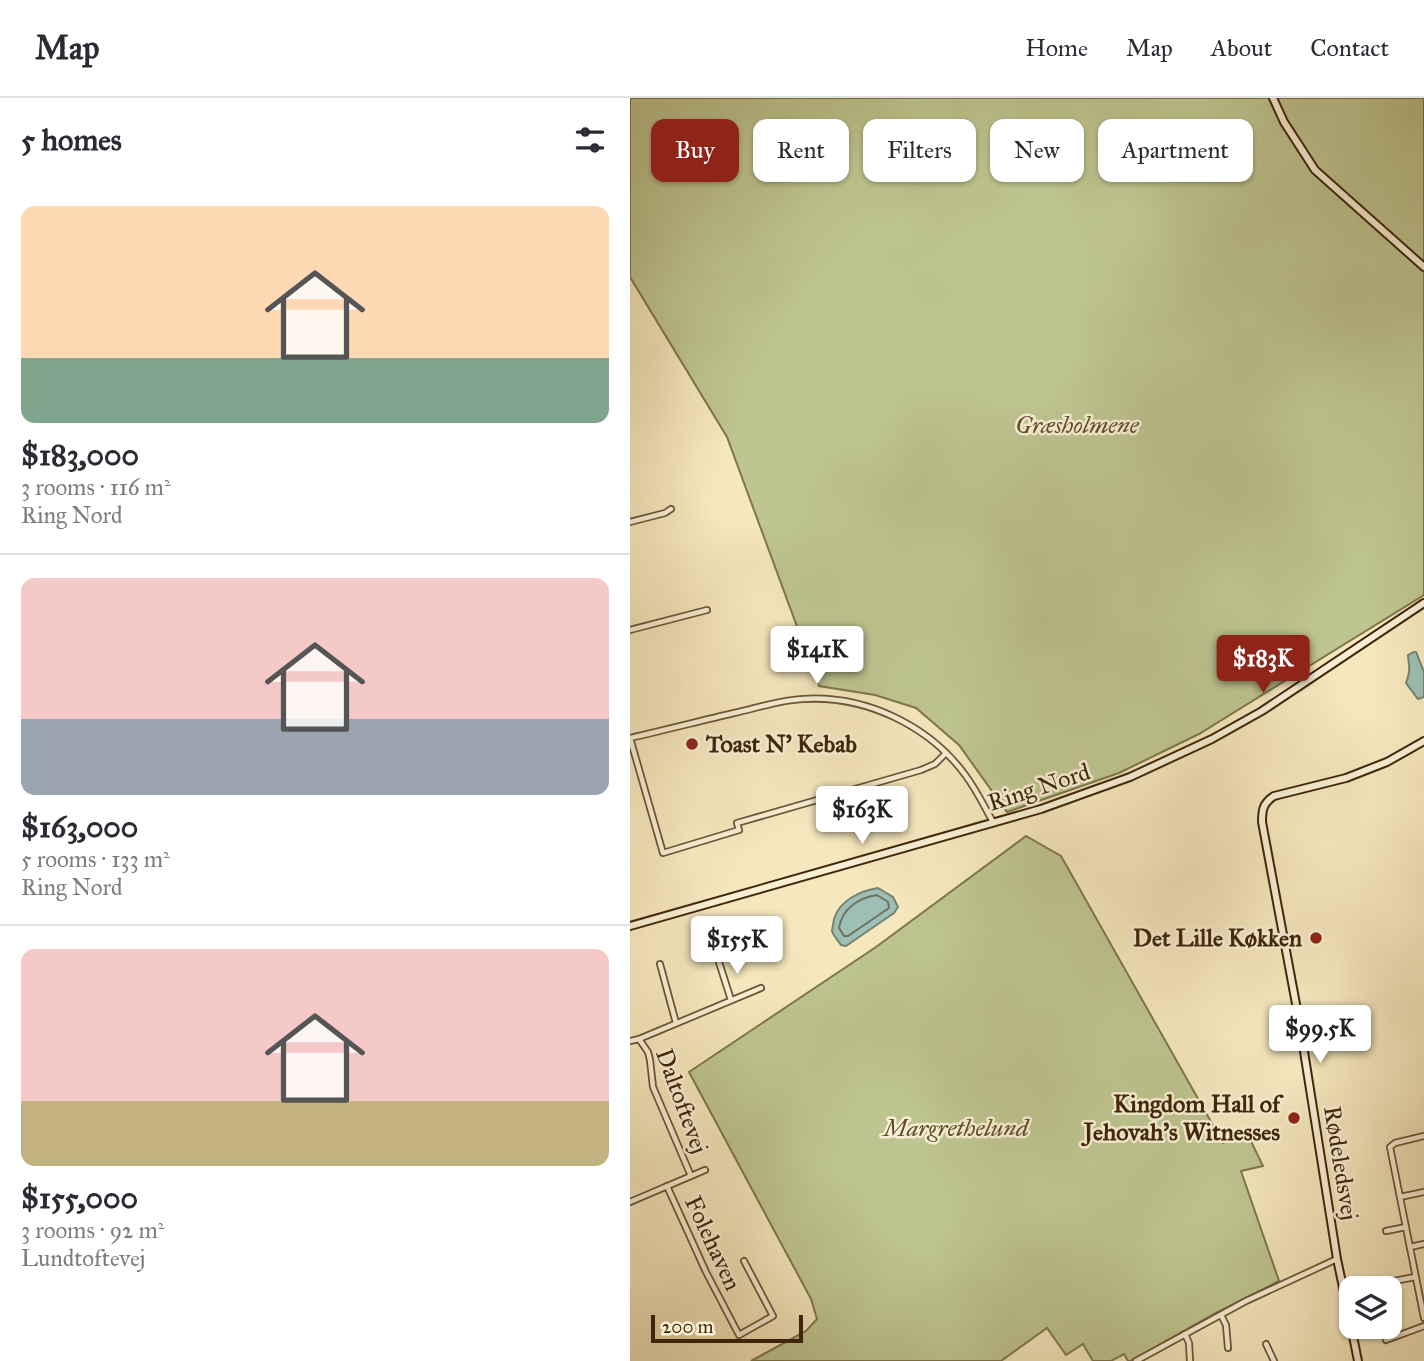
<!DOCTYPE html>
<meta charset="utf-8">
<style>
:root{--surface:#fff;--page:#f7f7f7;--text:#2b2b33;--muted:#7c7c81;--line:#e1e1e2;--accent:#8f2418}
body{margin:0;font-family:"IM FELL Great Primer",serif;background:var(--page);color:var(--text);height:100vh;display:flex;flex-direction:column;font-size:26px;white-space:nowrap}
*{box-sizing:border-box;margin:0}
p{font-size:23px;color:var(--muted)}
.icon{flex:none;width:38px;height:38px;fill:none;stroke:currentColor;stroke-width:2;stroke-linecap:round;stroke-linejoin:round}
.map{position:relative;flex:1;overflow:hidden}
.details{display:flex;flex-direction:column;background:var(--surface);width:630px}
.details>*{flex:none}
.top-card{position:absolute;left:21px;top:21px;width:665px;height:63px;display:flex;gap:14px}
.tools{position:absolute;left:709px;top:1178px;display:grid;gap:14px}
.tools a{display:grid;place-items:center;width:63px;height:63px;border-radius:14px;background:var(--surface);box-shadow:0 2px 5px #0004;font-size:35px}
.scale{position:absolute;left:21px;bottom:18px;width:152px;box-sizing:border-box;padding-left:7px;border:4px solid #3f2608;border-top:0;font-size:19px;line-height:24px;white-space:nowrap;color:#3f2608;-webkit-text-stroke:5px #f8efd5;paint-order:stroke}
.price{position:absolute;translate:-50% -60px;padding:0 16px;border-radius:7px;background:#fff;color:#222;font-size:23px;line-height:46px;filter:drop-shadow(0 2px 4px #0008)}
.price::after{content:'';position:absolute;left:50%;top:42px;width:21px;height:16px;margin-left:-10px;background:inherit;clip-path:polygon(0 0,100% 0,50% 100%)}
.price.current{background:var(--accent);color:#fff}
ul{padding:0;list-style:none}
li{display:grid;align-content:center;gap:14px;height:371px;padding:0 21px}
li+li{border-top:2px solid var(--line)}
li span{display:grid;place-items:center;height:217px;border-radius:14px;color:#555}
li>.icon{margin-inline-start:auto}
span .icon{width:126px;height:126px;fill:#fffc;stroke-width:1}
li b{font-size:30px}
h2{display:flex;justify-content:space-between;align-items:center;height:84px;padding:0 21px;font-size:30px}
.pill{padding:0 24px;border-radius:14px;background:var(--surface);box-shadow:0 2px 5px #0004;font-size:24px;line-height:63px}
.pill.current{background:var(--accent);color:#fff}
header{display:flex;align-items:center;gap:42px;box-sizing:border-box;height:98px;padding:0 35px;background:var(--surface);border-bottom:2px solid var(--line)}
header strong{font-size:33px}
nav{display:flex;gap:38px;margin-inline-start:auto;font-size:24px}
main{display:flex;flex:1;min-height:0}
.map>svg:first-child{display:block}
.green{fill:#bec590;stroke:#7e764c;stroke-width:2}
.water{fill:#9dbfb6;stroke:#778270;stroke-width:2}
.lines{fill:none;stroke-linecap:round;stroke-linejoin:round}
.shore{stroke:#6e725f;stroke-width:2}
.street-casing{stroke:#6c5636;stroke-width:8}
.secondary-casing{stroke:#3f2608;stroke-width:10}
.street{stroke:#f8efd5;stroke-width:4.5}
.secondary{stroke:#f8efd5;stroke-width:6}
.poi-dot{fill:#8f2418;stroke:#f8efd5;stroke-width:2.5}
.labels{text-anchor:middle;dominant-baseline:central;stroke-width:5;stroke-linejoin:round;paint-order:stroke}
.park-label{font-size:24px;font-style:italic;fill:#5f4e2a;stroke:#f8efd5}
.poi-label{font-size:24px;font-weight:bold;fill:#3f2608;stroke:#f8efd5;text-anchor:end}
.street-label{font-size:24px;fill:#3f2608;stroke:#f8efd5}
</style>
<header>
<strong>Map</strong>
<nav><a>Home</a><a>Map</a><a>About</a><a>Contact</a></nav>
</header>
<main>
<section class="details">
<h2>5 homes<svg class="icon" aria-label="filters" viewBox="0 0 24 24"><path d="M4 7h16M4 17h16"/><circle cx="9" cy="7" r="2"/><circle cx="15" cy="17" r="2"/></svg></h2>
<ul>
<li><span style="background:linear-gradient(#ffd9b3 70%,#7fa58c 0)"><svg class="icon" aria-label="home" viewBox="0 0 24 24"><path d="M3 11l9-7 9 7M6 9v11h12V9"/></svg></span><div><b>$183,000</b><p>3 rooms · 116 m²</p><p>Ring Nord</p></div></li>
<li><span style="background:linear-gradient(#f6c9c9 65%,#9aa5b1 0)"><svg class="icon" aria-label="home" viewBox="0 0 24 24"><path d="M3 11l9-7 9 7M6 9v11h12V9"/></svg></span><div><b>$163,000</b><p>5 rooms · 133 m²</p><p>Ring Nord</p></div></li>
<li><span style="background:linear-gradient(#f6c9c9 70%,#c2b280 0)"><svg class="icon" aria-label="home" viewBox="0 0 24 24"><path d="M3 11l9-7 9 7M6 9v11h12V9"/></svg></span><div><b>$155,000</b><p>3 rooms · 92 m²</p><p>Lundtoftevej</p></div></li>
</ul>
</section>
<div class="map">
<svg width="794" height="1263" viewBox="0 0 794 1263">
<rect width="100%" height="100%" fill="#f5e7be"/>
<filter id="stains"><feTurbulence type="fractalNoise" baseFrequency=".00286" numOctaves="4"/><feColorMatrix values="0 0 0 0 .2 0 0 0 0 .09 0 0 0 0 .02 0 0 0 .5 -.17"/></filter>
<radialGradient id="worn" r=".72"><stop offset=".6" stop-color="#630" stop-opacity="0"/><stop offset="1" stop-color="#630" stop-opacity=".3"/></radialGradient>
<g class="green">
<polygon points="0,0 794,0 794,497 569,636 489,675 377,714 329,647 286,610 245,597 189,588 97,339 0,179"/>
<polygon points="396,738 431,758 593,1045 616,1033 633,1068 611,1073 649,1183 586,1215 500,1263 498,1263 494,1256 481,1263 463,1263 453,1246 436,1257 417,1230 371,1263 121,1263 176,1233 187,1221 181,1201 59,974 246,849"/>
</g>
<g class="water">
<path d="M784 554H786L794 574V599L788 601 776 585C781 572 779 570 778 557Z"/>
<path d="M248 790 263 799 268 809 264 815 216 848 211 847C209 844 203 837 202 833 202 832 204 822 204 821 210 802 230 793 248 790Z"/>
</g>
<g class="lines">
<path class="shore" d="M247 797 258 804 259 810 218 838H214L209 830C212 811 228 800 247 797Z"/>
<defs>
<g id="street">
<polyline points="0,424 35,415 41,411"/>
<polyline points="0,532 77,512"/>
<polyline points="0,640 33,755 109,732 107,725 291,672 305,666 316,655"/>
<path d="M0 640C35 632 70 623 104 615 127 610 150 602 173 601 235 597 299 627 336 678 347 693 354 708 363 724"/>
<polyline points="88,861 101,902"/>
<polyline points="30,866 46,925"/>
<polyline points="9,941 18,954 20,962 23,989 61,1078"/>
<polyline points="0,943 9,941 131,890"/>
<polyline points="794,1038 765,1045 760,1049 794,1220"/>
<polyline points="37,1088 76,1174 109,1237 143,1218 114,1163"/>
<polyline points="770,1099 794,1094"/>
<polyline points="0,1104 75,1072"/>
<polyline points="756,1133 776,1129"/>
<polyline points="780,1149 794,1146"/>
<polyline points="764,1183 785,1179"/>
<polyline points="591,1217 596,1227 598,1250"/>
<polyline points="555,1236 559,1245 560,1263"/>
<polyline points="756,1242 794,1228"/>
<polyline points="636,1246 644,1263"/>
<polyline points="506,1263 616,1203 707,1161"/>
</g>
<g id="secondary">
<polyline points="643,0 654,24 685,72 794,169"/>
<polyline points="0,828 411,711 500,679 582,641 632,613 794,505"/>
<path d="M721 1227 707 1161 669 922 632 724C632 712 633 705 644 698L716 680 757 664 794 643"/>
<polyline points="721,1228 728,1263"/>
</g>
</defs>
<use href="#street" class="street-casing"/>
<use href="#secondary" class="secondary-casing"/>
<use href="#street" class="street"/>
<use href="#secondary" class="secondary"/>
</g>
<g class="poi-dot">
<circle cx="62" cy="646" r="7"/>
<circle cx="686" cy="840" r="7"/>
<circle cx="664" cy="1020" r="7"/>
</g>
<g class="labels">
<g class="park-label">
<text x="447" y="327">Græsholmene</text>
<text x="326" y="1030">Margrethelund</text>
</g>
<g class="poi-label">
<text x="76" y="646" text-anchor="start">Toast N' Kebab</text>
<text x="672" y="840">Det Lille Køkken</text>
<text x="650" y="1006">Kingdom Hall of<tspan x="650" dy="28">Jehovah's Witnesses</tspan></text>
</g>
<g class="street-label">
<text transform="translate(409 689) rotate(-18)">Ring Nord</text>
<text transform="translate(52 1003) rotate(70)">Daltoftevej</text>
<text transform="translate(711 1065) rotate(81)">Rødeledsvej</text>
<text transform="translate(83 1145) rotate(65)">Folehaven</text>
</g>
</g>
<rect width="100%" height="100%" filter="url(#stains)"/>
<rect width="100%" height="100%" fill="url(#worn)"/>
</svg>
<div class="tools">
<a><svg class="icon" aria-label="layers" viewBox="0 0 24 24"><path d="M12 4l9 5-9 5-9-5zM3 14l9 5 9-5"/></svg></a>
</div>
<div class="scale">200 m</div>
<b class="price" style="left:187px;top:588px">$141K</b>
<b class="price current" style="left:633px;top:597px">$183K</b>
<b class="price" style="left:232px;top:748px">$163K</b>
<b class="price" style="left:107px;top:878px">$155K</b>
<b class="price" style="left:690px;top:967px">$99.5K</b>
<div class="top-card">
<a class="pill current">Buy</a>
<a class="pill">Rent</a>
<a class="pill">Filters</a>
<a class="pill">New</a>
<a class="pill">Apartment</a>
</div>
</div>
</main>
